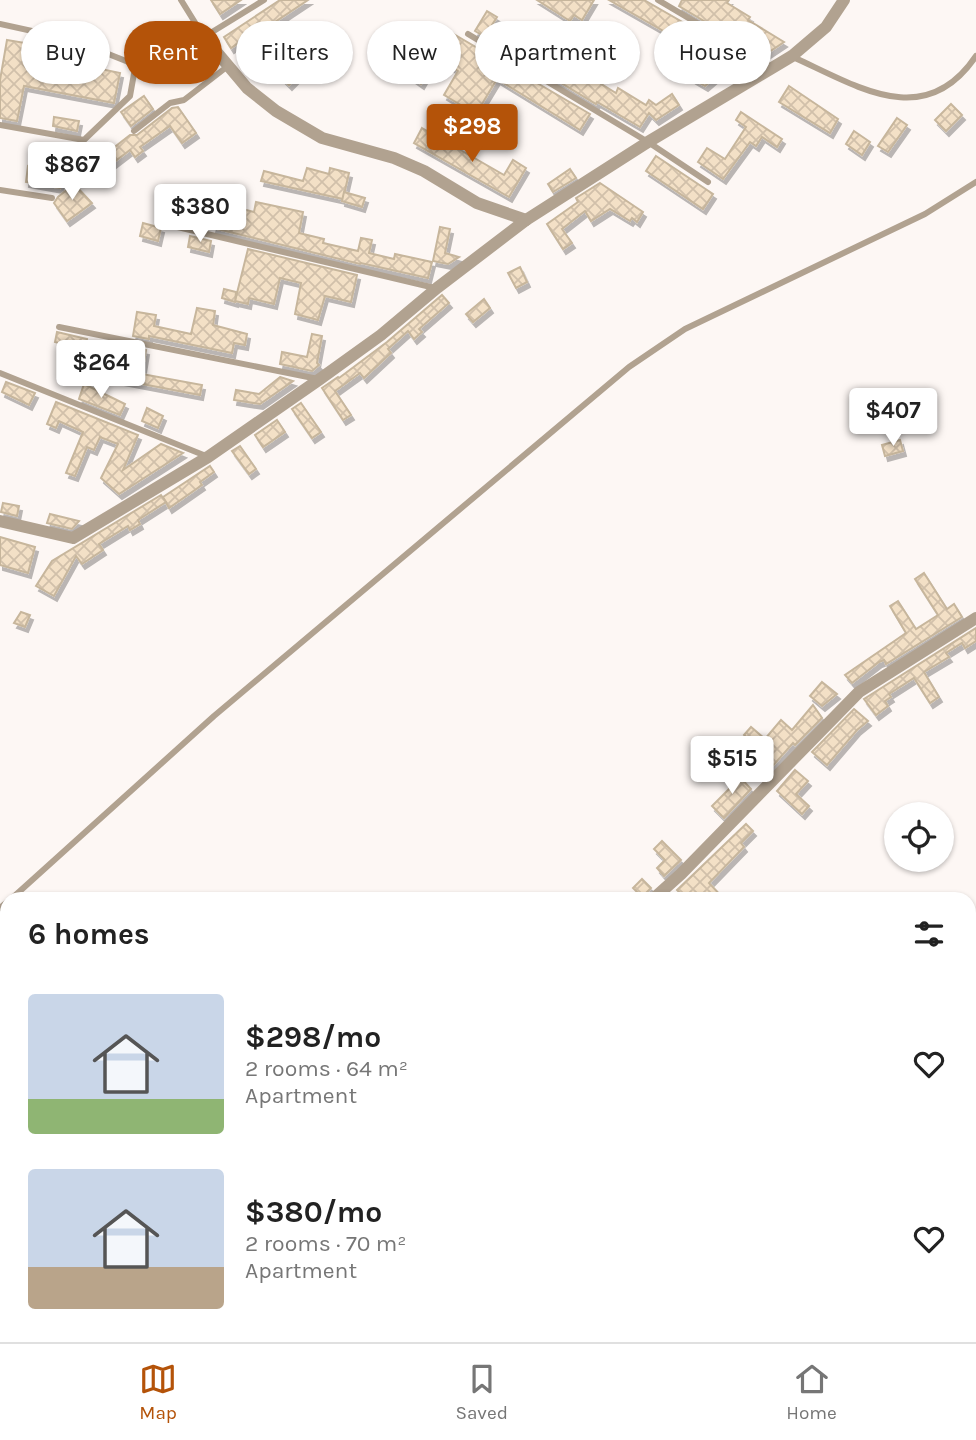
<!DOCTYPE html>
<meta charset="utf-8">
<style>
:root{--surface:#fff;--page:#f6f6f6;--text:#222;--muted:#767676;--line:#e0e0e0;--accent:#b45309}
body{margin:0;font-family:Karla,sans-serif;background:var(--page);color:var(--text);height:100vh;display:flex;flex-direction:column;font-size:26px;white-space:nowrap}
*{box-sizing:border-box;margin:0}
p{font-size:23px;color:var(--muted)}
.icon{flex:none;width:38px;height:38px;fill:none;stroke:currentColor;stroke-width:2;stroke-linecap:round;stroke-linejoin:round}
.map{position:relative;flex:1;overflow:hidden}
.panel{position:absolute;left:0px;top:892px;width:976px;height:450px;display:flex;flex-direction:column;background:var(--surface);border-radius:21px 21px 0 0;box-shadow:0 2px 5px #0004}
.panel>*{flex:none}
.banner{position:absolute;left:21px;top:21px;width:934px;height:63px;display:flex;gap:14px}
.controls{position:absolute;left:884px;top:802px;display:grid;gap:14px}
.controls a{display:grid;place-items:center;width:70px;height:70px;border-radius:50%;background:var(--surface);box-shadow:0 2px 5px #0004;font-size:35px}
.price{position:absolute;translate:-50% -60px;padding:0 16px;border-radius:7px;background:#fff;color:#222;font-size:23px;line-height:46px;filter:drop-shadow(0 2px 4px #0008)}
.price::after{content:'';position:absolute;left:50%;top:42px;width:21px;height:16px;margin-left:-10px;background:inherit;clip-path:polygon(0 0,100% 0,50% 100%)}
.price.selected{background:var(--accent);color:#fff}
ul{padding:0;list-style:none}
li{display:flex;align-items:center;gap:21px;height:175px;padding:0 28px}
li span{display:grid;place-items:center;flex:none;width:196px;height:140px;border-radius:7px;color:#555}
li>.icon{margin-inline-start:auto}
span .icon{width:84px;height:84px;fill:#fffc;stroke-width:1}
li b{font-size:30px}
h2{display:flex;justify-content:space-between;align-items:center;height:84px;padding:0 28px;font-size:30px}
.pill{padding:0 24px;border-radius:32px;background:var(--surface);box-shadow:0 2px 5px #0004;font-size:24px;line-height:63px}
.pill.selected{background:var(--accent);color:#fff}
.menu{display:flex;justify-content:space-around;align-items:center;height:98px;border-top:2px solid var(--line);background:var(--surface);font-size:19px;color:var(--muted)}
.menu a{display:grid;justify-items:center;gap:4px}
.menu .selected{color:var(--accent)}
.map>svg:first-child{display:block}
.building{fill:url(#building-cross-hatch);stroke:#c7b69c;stroke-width:2;filter:url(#shadow)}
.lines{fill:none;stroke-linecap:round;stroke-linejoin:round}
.service{stroke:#b1a290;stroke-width:6}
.minor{stroke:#b1a290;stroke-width:12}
</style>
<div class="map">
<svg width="976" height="1342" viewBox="0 0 976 1342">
<defs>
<pattern id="building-cross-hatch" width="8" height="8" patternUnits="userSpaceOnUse" patternTransform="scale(1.75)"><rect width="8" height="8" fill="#f3e0c6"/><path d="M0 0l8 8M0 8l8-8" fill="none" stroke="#d1c0aa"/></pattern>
<filter id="shadow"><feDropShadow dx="3" dy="5" stdDeviation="0" flood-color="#0004"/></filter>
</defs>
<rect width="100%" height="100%" fill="#fdf7f4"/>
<g class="building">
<polygon points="211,0 241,0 220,14"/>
<polygon points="280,0 308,0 269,26 271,28 262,33 260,29 231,48 224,37"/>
<polygon points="537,0 594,0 582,20 574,15 570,21"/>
<polygon points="609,0 644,0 733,51 720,73 705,86 693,79 706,58 681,43 666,68 657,62 670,40 662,35 665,32"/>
<polygon points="682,0 729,0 727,3 750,17 748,20 784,42 766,54 741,39 739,42 679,6"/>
<polygon points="487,11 497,17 492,25 511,36 516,28 532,40 531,41 616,93 618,88 646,105 649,100 656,105 672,94 679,105 656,120 649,113 640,127 597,102 596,104 475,31"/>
<polygon points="440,26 590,114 580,130 497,79 476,114 444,95 458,71 436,58 421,84 411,77"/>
<polygon points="7,40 31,44 29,54 120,73 114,103 24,86 17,121 0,118 0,80"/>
<polygon points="294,65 301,73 289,85 282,78"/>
<polygon points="789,86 838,119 830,133 779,102"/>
<polygon points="144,96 153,109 131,126 121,112"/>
<polygon points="951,104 962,115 946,131 935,120"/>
<polygon points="178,107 196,133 182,143 170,126 140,147 143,151 135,157 130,150 105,169 98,160 130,135 137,135 172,108"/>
<polygon points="741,112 782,139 777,147 762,137 756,146 750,142 723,179 698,162 707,148 725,159 746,127 736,120"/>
<polygon points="54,117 79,121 77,131 53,126"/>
<polygon points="897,118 907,125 888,152 878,146"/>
<polygon points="422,128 504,175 513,160 526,168 509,197 414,143"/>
<polygon points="854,131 870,142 862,155 846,144"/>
<polygon points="656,156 713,194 703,209 646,171"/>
<polygon points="36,163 50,165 49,171 62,173 60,188 26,182 28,166 35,167"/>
<polygon points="307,168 329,174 330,168 349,173 343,199 261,181 264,171 303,181"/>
<polygon points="570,169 576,178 553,192 548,184"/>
<polygon points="600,183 643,212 637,222 632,218 630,221 610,209 591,221 585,211 562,229 572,243 563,249 547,224 578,202 576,198"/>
<polygon points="74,184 92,203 67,221 54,203 58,197"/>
<polygon points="344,192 365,198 362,207 342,201"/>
<polygon points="256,202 303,212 299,233 324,239 323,243 358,251 361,238 372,240 369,253 394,259 395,254 432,262 428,278 361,263 360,264 213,228 219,203 254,212"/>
<polygon points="170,206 192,212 190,222 167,217"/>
<polygon points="143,223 161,228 158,241 140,236"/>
<polygon points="440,227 450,229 445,253 459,257 448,264 433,261"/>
<polygon points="190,236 211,241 209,252 188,247"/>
<polygon points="248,249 357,275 351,302 325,296 318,320 295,314 301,283 280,278 274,304 249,298 248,304 235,301"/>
<polygon points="520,267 527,282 516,288 508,273"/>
<polygon points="224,289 236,292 235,302 222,298"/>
<polygon points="442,295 449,303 419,329 422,332 414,339 408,331 388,349 391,353 364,378 360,373 335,391 351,415 343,420 322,388 338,377 339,378 387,342"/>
<polygon points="484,299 490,308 473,322 466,314"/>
<polygon points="197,308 215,311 213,325 247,334 245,345 234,343 232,353 149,336 149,339 133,336 137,312 156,315 154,326 191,334"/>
<polygon points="57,332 87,339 81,372 67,369 71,346 55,342"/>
<polygon points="312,334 322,336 317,363 319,365 312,371 280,364 282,352 307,357"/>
<polygon points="110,343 146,350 142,374 202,385 200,395 105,377"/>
<polygon points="280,377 293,381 260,404 234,400 236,390 259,394"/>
<polygon points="6,382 35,393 29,405 2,392"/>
<polygon points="84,384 125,404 120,415 79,399"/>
<polygon points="56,402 138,435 123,470 161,444 183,453 119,494 101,478 118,444 100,437 94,450 87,447 75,476 66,473 83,432 59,421 56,428 47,424"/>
<polygon points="301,403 321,432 312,438 292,409"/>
<polygon points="147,408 163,416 158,428 142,421"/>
<polygon points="277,420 285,432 263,447 255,435"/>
<polygon points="900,440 903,451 885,456 882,445"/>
<polygon points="240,446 256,469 249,474 232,451"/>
<polygon points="210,466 214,472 200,482 202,485 169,508 163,497"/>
<polygon points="161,495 166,502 138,520 140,524 130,530 128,526 99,544 103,550 82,564 76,556 54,596 36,586 52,561"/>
<polygon points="3,503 19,506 17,516 1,512"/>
<polygon points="50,514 79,521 72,529 47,523"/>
<polygon points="0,537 35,547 28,573 0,565"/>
<polygon points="924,573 947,609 954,604 962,617 886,664 884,660 879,662 852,683 845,675 906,633 890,606 898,601 916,629 938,615 915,579"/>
<polygon points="21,612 30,615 25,627 14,623"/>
<polygon points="976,628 976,641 965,648 962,643 946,653 949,657 924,672 939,697 930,703 914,678 889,694 891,697 885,701 888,706 876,715 864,699"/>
<polygon points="822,682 837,694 822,706 810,696"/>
<polygon points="813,705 822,718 795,745 793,743 762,778 751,767 764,752 744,735 751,727 765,739 781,720 792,730"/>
<polygon points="854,709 868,721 857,730 827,765 812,752"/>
<polygon points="795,770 808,781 796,794 809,806 802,814 777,791"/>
<polygon points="737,774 751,789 724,818 712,806 733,785 729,782"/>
<polygon points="746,824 753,831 741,843 744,847 709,883 725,900 687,900 677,890"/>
<polygon points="662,841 681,860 664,876 657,868 665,860 654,849"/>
<polygon points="642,879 651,888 642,897 633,888"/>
</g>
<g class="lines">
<g class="service">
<polyline points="181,0 204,37 264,0"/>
<polyline points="658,0 771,67"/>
<polyline points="0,24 73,40 131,63 135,68 130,96 84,140 0,125"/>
<polyline points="468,34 648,142 708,182"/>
<path d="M793 57C857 86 925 132 976 56"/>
<polyline points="134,131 170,103 184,100 228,66"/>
<polyline points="0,190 52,198"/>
<polyline points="165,224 435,288"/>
<polyline points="59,327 318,379"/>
<polyline points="0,373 206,456"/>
<polyline points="10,900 214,716 629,367 685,329 925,214 976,182"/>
<polyline points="0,908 7,902"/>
</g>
<g class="minor">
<polyline points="204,37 247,88 276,111 322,138 394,158 424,171 477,203 526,220"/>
<polyline points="0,521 73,538 208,457 320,379 381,335 437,288 526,220 648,142 792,56 826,27 844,0"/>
<polyline points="652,900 681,874 859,692 976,618"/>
<polyline points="970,1086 976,1083"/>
</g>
</g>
</svg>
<div class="controls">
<a><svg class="icon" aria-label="locate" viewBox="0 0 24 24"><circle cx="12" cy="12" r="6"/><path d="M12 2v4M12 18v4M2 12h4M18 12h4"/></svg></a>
</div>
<b class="price selected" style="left:472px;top:164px">$298</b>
<b class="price" style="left:72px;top:202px">$867</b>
<b class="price" style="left:200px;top:244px">$380</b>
<b class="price" style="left:101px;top:400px">$264</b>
<b class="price" style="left:893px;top:448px">$407</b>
<b class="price" style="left:732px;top:796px">$515</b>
<div class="banner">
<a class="pill">Buy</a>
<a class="pill selected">Rent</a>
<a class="pill">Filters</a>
<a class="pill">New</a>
<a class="pill">Apartment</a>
<a class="pill">House</a>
</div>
<section class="panel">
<h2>6 homes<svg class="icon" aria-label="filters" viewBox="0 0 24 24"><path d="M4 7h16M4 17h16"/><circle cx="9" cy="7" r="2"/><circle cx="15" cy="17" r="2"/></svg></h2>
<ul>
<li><span style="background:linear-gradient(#c9d6e8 75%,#8fb573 0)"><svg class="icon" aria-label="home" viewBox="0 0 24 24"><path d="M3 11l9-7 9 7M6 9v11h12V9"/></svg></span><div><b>$298/mo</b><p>2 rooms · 64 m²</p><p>Apartment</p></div><svg class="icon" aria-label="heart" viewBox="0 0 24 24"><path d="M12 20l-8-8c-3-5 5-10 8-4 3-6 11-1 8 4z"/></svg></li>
<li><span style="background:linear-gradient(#c9d6e8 70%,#b9a48a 0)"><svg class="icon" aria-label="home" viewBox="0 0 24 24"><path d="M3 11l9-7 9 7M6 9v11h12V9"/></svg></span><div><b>$380/mo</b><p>2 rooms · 70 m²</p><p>Apartment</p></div><svg class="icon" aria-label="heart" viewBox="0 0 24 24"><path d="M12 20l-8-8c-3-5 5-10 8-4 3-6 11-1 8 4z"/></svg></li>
</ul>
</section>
</div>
<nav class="menu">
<a class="selected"><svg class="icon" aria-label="map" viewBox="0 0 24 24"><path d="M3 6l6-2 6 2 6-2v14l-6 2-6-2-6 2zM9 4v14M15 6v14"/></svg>Map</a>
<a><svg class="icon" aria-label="saved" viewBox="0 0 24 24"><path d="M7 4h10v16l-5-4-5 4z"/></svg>Saved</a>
<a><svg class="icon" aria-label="home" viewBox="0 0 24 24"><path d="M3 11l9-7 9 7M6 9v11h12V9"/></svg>Home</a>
</nav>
